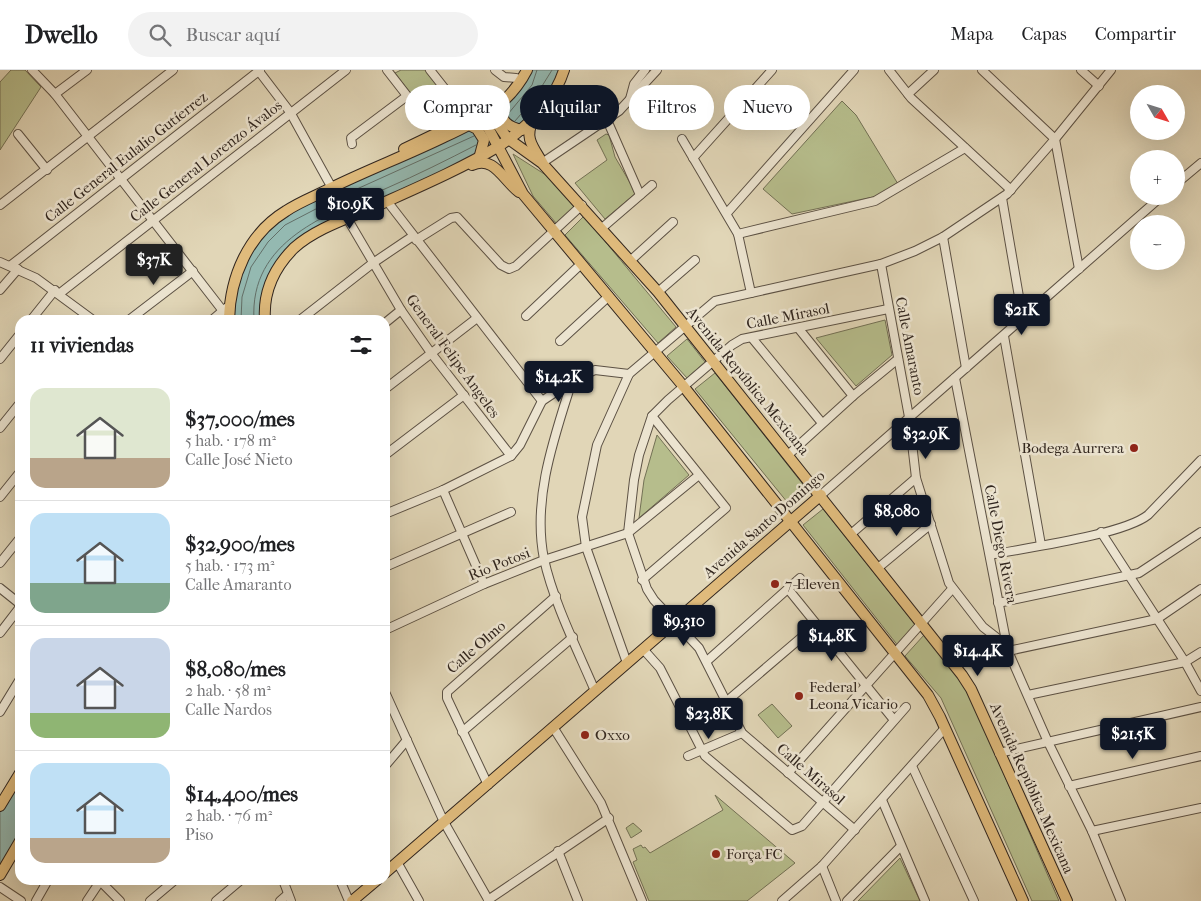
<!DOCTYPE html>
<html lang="es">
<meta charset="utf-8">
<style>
:root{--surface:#fff;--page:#f2f2f2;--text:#202124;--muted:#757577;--line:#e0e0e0;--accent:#111827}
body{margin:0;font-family:"IM FELL French Canon",serif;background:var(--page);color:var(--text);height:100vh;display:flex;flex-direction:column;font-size:19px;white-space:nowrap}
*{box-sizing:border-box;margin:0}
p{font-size:16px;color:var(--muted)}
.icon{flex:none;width:28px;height:28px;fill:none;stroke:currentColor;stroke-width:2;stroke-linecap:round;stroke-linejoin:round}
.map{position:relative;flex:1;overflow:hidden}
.details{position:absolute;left:15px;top:245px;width:375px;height:570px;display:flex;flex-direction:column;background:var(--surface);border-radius:15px;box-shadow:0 5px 20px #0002}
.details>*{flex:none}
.top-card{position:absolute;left:405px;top:15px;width:475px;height:45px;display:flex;gap:10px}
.needle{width:32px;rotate:129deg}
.controls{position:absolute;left:1130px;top:15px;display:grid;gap:10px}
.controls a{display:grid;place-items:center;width:55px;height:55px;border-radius:50%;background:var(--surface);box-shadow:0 5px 20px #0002;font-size:25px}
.price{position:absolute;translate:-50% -42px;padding:0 11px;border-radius:5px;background:var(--accent);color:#fff;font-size:16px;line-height:32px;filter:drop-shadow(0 1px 2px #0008)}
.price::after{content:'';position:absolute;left:50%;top:30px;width:15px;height:11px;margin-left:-8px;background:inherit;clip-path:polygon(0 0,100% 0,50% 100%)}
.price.on{background:#222;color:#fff}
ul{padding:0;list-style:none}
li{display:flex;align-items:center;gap:15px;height:125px;padding:0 15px}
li+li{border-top:1px solid var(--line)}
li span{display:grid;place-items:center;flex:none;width:140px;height:100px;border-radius:15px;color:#555}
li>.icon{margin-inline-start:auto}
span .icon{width:60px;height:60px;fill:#fffc;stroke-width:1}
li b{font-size:21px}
h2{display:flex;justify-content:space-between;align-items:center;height:60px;padding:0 15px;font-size:21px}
.tag{padding:0 18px;border-radius:22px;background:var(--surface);box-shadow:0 5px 20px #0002;font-size:18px;line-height:45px}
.tag.on{background:var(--accent);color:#fff}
header{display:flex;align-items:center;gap:30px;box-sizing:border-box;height:70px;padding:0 25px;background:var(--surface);border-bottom:1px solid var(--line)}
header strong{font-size:24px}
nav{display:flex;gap:28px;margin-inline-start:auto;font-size:18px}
.search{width:350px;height:45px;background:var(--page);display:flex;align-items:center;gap:12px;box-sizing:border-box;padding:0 18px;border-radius:28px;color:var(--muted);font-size:19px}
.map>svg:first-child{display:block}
.green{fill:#b6bd8c;stroke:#737155}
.water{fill:#94b9b1;stroke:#6c7e76}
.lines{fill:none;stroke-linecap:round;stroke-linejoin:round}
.shore{stroke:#626f68;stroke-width:1}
.minor-casing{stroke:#5c5144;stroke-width:10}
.major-casing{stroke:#30251e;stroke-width:12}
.minor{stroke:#ece4d0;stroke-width:8}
.major{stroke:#e0bb7c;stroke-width:10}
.poi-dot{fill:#8f2418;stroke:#ece4d0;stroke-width:2}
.labels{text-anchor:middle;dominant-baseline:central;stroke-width:5;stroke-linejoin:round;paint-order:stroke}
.street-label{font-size:15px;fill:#30251e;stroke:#ece4d0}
.poi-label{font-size:15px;fill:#30251e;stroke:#ece4d0;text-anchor:start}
</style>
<header>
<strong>Dwello</strong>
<div class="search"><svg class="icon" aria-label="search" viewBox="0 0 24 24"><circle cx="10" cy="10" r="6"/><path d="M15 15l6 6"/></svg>Buscar aquí</div>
<nav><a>Mapa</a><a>Capas</a><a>Compartir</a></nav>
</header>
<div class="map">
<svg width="1201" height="831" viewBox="0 0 1201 831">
<rect width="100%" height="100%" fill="#e1d6b7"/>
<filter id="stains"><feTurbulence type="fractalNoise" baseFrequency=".004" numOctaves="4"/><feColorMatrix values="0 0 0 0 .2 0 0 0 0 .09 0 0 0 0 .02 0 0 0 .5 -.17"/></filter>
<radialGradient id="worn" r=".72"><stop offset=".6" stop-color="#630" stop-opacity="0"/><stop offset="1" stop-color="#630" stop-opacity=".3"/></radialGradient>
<g class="green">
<polygon points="11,0 25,0 41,17 0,80 0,12"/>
<polygon points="401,0 425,0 445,25 421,37 395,3"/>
<polygon points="842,31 856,45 898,114 882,125 792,144 763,119"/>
<polygon points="606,64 609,65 615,87 636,123 605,149 575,113 607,90 597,70"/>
<polygon points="513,84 549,107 576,136 556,153 533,126"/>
<polygon points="584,146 676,257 658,273 565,165"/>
<polygon points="885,250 892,285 856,316 816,268"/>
<polygon points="687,269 705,292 687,308 667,286"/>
<polygon points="715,303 809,422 792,438 695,319"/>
<polygon points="657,365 689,405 639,448 644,410"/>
<polygon points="823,439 917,557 899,577 803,455"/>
<polygon points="924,565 966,617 1059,831 1032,831 941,628 905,586"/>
<polygon points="772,634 792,656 778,668 758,645"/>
<polygon points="715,725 795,793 747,831 649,831 633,792 637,790 633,779 641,775 643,778 645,777 650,783 723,740"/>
<polygon points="633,753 642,761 631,768 626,758"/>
<polygon points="900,788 920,831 858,831"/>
</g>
<g class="water">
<polygon points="527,0 564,0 555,19 509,70 309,168 278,198 265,250 230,250 241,192 278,146 490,43"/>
<polygon points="20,703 20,771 0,805 0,736"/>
</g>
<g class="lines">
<g class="shore">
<polyline points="508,44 532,15 537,0"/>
<polyline points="515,51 534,29 552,0"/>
<polyline points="241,250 242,227 251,197 268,172 285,155 337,128 474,66"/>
<path d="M254 250C249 170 327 145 387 118 417 105 447 90 476 75"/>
</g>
<defs>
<g id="minor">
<polyline points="32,0 55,24 223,241"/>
<polyline points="258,0 290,42 332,118"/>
<polyline points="387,0 415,36 419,38 449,24 430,0"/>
<polyline points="495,0 504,7 516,8"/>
<polyline points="889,0 911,28 1011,120"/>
<polyline points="982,0 1055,69 1079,199"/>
<polyline points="1081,0 1099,16"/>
<polyline points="55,24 87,0"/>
<polyline points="908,24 934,0"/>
<polyline points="630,29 634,14 645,0"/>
<polyline points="607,50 640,125"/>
<polyline points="18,64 47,100"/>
<polyline points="682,69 738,164 751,223"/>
<polyline points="352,74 351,68 407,26"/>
<polyline points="693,88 772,0"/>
<polyline points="542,93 619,41 657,0"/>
<polyline points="1176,114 1201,93"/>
<polyline points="1002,128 1023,250"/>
<polyline points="387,131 542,331"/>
<polyline points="0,135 173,0"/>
<polyline points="727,143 854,0"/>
<polyline points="347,148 401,240 431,283 511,386"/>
<polyline points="602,158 652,115"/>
<polyline points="738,164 875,131 965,78"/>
<polyline points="943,167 966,298"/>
<polyline points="416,170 451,148 457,147 501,195 509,199 516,196 582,135"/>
<polyline points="630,191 673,152"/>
<polyline points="0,192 36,208 93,250"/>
<polyline points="881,194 909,347 916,408 949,513 983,557 1006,575"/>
<polyline points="10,196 260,0"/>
<polyline points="0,220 18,199"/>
<polyline points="658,222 695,190"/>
<polyline points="59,224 346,0"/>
<polyline points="526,246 581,194"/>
<polyline points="31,250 55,220"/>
<polyline points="129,250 193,201"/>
<polyline points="212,250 226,238"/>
<polyline points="300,250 373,193 413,166"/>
<polyline points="385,253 401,240"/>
<polyline points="799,259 853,326"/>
<polyline points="1004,266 1041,475"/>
<polyline points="752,268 822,353"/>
<polyline points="560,271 609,226"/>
<polyline points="0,289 20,264"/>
<polyline points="955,308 1008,581 1048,672 1092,761 1121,831"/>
<path d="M572 311C554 368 532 429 544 489 553 531 578 581 595 621"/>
<polyline points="385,319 477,248"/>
<polyline points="0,358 20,333"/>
<polyline points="385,385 464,325"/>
<polyline points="788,385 853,326 898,289"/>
<polyline points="443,420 484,514"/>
<polyline points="821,425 1162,126"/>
<polyline points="0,427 20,402"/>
<polyline points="385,444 443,420 511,386 520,375 542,331 572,311 595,300 629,304"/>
<polyline points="1101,462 1185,592 1201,621"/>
<polyline points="851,464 916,408"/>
<path d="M990 485C1025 478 1123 465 1148 445L1201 390"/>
<polyline points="0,493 20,468"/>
<polyline points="385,497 511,442"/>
<polyline points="878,498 931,454"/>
<polyline points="642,510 726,438 652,346"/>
<polyline points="0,518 20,534"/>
<polyline points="788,519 894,650"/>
<polyline points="998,533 1139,503 1201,462"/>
<polyline points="385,560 484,514 544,490 628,463 699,405"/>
<polyline points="0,563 20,537"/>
<polyline points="643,579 660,598 705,686 792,760 802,756 906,637"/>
<polyline points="1008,581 1157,549 1201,519"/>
<polyline points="707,591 800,508"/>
<polyline points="627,593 586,477 582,447 597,375 629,304 715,231 881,194 915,181 943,167 1007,124 1055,69 1111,0"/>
<polyline points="385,622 444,752 489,831"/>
<polyline points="1028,625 1185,592 1201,582"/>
<polyline points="727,631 816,555"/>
<polyline points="0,642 20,609"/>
<polyline points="553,657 601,733 642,831"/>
<polyline points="462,662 573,567"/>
<polyline points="999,683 1201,637"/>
<polyline points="688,686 742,663"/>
<polyline points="385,696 407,670"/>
<polyline points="912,696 974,831"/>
<polyline points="788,703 952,519"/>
<polyline points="488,715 447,628 447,622 556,526"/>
<polyline points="1069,716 1201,686"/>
<polyline points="882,730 925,831"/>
<polyline points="855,760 742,663 699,578 654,530 647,519 628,463 634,410 639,385 652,346 668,330 732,275 742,269 888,239"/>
<polyline points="1092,761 1201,738"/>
<polyline points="558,781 578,831"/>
<polyline points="397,792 419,831"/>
<polyline points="822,796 836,831"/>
<polyline points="102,810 100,811 120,831"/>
<polyline points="283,810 291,831"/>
<polyline points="340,810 349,831"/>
<polyline points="0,817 21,831"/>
<polyline points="488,830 609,748"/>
<polyline points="36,831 48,810"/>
<polyline points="87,831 101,810"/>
<polyline points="150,831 175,810"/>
<polyline points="216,831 241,810"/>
<polyline points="280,831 288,824"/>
<polyline points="782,831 822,796 945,658"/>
<polyline points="847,831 901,776"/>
</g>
<g id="major">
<path d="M500 35C500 51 508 57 522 60"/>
<polyline points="490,43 507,68 542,93 658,222 962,605 971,619 1067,831"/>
<polyline points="483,48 523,124 684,317 928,625 940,647 1023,831"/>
<path d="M533 51C524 67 533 77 542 92"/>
<polyline points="469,55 477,59 484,70 480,85"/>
<polyline points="404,79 481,42"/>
<path d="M472 95C494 85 503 110 519 122"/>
<path d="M229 250C230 207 248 164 286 141 301 131 318 125 333 117 370 99 407 85 444 67 479 51 509 35 527 0"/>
<path d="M265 250C263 222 274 198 294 178 315 159 346 149 372 138 414 119 459 100 499 76 526 58 554 32 564 0"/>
<polyline points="0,736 20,703"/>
<polyline points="385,803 821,425"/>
<polyline points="0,805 20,771"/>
<polyline points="352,831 377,810"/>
</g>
</defs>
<use href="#minor" class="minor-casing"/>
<use href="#major" class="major-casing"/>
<use href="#minor" class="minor"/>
<use href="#major" class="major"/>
</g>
<g class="poi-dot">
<circle cx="1134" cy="378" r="5"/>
<circle cx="775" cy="514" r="5"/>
<circle cx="799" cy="626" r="5"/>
<circle cx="585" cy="665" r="5"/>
<circle cx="716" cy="784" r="5"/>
</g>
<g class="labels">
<g class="street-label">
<text transform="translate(126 87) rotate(-38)">Calle General Eulalio Gutíerrez</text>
<text transform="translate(206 91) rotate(-38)">Calle General Lorenzo Ávalos</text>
<text transform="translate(788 246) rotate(-11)">Calle Mirasol</text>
<text transform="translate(910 276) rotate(79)">Calle Amaranto</text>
<text transform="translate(453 286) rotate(54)">General Felipe Angeles</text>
<text transform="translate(748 311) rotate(51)">Avenida República Mexicana</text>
<text transform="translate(764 454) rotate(-41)">Avenida Santo Domingo</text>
<text transform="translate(1001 474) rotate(79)">Calle Diego Rivera</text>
<text transform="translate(499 494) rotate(-22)">Rio Potosi</text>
<text transform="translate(476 577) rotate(-41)">Calle Olmo</text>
<text transform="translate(811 704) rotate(41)">Calle Mirasol</text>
<text transform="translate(1032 718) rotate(66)">Avenida República Mexicana</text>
</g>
<g class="poi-label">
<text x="1124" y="378" text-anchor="end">Bodega Aurrera</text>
<text x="785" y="514">7-Eleven</text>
<text x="809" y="617">Federal<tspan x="809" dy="17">Leona Vicario</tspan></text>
<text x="595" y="665">Oxxo</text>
<text x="726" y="784">Força FC</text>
</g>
</g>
<rect width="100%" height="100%" filter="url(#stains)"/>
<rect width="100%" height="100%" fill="url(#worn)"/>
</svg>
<div class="controls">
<a><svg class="needle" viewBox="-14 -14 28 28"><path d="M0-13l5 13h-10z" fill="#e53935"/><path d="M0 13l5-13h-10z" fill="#757577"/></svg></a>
<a>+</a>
<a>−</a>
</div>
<b class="price" style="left:350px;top:160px">$10.9K</b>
<b class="price on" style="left:154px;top:216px">$37K</b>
<b class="price" style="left:1022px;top:266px">$21K</b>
<b class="price" style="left:559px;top:333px">$14.2K</b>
<b class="price" style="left:926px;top:390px">$32.9K</b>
<b class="price" style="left:897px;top:467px">$8,080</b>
<b class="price" style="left:684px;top:577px">$9,310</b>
<b class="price" style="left:832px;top:592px">$14.8K</b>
<b class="price" style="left:978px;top:607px">$14.4K</b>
<b class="price" style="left:709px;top:670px">$23.8K</b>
<b class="price" style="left:1133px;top:690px">$21.5K</b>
<div class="top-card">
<a class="tag">Comprar</a>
<a class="tag on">Alquilar</a>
<a class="tag">Filtros</a>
<a class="tag">Nuevo</a>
</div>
<section class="details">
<h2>11 viviendas<svg class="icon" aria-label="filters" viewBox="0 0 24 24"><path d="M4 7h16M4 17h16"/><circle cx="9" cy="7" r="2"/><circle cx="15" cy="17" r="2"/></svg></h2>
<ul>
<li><span style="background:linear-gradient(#dfe7d0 70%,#b9a48a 0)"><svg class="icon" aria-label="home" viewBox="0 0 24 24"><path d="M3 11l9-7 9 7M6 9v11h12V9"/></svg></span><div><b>$37,000/mes</b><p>5 hab. · 178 m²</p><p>Calle José Nieto</p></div></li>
<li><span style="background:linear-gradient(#bfe0f5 70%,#7fa58c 0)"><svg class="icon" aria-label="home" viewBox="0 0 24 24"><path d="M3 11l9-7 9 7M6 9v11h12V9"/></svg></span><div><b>$32,900/mes</b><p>5 hab. · 173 m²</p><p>Calle Amaranto</p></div></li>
<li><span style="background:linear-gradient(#c9d6e8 75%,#8fb573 0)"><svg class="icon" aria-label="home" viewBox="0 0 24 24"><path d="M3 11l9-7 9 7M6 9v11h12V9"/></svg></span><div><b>$8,080/mes</b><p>2 hab. · 58 m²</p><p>Calle Nardos</p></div></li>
<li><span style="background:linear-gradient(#bfe0f5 75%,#b9a48a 0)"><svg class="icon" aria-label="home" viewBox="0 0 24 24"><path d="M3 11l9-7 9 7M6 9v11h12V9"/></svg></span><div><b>$14,400/mes</b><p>2 hab. · 76 m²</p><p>Piso</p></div></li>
</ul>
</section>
</div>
